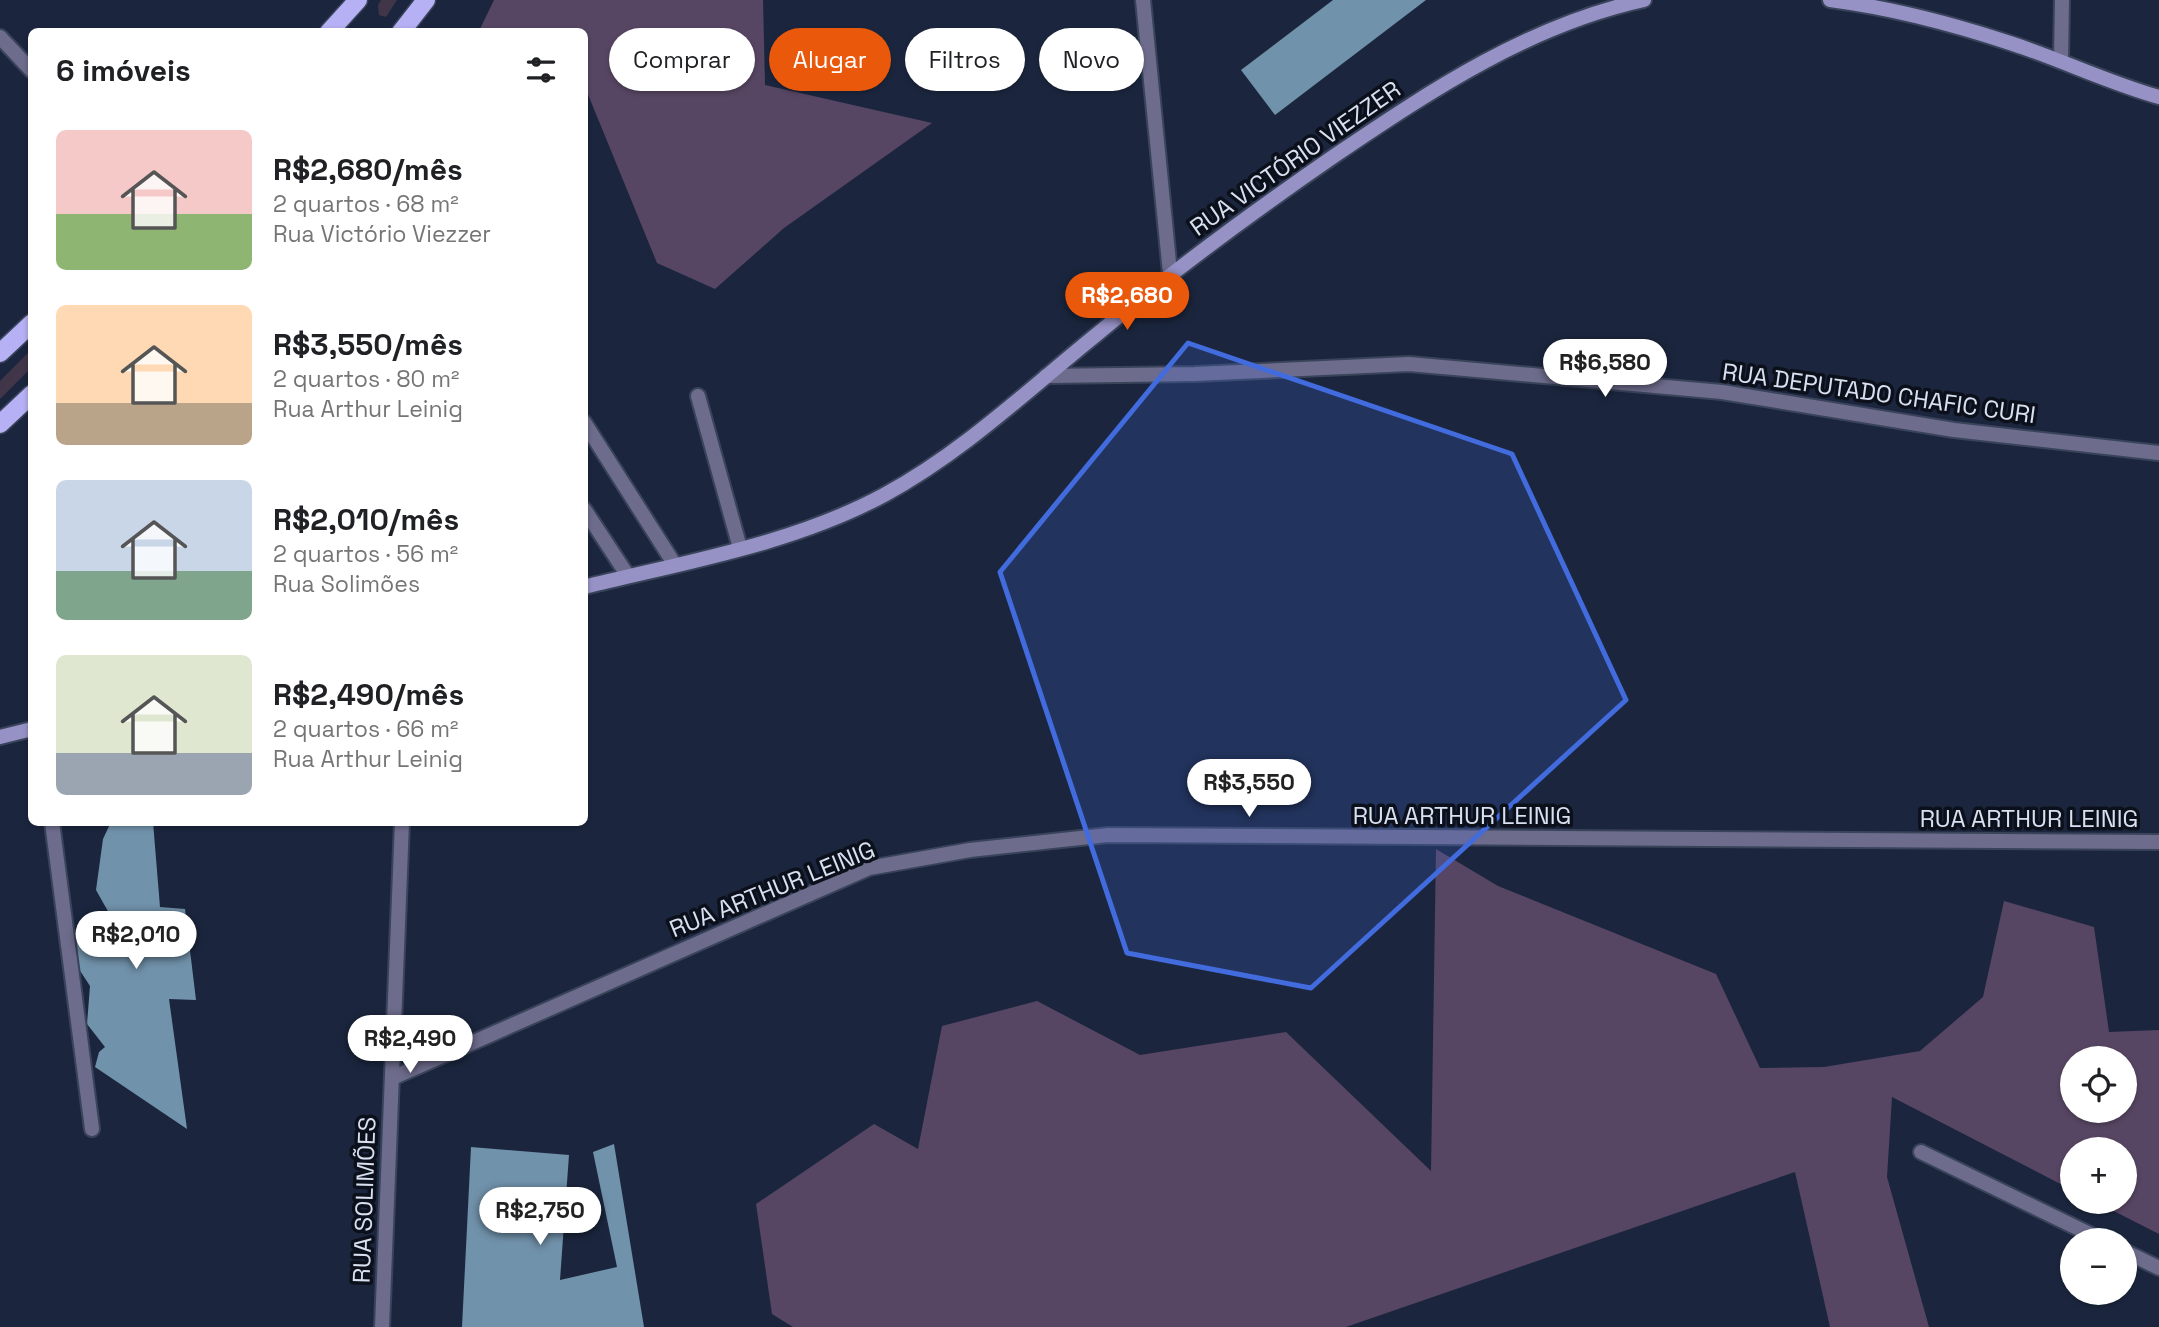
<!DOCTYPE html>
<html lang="pt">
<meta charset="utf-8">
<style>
:root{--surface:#fff;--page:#f2f2f2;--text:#202124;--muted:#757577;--accent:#ea580c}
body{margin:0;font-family:"Space Grotesk",sans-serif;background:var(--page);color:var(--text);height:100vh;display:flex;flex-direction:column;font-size:26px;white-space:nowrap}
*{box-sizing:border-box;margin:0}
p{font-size:23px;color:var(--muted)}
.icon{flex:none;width:38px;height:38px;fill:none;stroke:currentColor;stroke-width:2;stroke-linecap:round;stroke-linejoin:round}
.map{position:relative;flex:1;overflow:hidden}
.panel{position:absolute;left:28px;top:28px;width:560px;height:798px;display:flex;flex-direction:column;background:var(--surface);border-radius:10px;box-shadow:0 2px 5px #0004}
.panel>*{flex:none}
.guide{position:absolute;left:609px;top:28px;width:665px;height:63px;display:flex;gap:14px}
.fabs{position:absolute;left:2060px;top:1046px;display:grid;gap:14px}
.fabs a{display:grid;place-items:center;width:77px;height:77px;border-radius:50%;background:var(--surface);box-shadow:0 2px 5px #0004;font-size:35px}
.price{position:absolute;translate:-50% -60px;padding:0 16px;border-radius:24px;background:#fff;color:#222;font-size:23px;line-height:46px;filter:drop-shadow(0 2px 4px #0008)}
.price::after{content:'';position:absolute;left:50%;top:42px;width:21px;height:16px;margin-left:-10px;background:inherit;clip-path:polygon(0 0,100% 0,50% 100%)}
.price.selected{background:var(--accent);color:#fff}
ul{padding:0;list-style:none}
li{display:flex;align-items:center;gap:21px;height:175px;padding:0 28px}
li span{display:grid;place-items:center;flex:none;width:196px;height:140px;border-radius:10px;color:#555}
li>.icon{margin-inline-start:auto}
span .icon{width:84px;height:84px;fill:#fffc;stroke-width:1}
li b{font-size:30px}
h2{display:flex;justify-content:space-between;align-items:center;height:84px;padding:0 28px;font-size:30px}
.pill{padding:0 24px;border-radius:32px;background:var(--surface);box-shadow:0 2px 5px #0004;font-size:24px;line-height:63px}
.pill.selected{background:var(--accent);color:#fff}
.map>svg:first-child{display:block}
.green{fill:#413549}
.forest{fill:#574663;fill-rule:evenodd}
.building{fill:#7192ab}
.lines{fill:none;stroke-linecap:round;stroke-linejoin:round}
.lane-casing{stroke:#39445b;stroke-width:18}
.street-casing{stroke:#39445b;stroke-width:18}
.secondary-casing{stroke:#39445b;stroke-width:18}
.primary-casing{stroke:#39445b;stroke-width:21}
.lane{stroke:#6e6c8c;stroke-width:14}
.street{stroke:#6e6c8c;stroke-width:14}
.secondary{stroke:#9792c6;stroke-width:14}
.primary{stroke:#b6b0f4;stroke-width:18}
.marked{fill:#426bdd;fill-opacity:0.2;stroke:#426bdd;stroke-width:5;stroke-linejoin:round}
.labels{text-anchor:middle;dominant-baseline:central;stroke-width:7;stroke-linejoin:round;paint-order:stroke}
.street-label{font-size:24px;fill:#d8e0f1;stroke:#0b101a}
</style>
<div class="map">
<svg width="2159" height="1327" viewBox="0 0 2159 1327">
<rect width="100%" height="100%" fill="#1b263e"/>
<g class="green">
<polygon points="381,0 397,0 386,17 379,15 378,5"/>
<polygon points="31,350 31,368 0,399 0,381"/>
</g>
<g class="forest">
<polygon points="494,0 763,0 765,85 932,123 784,228 715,289 657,263 587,92 585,90 584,32 479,31"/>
<path d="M1436 849 1498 886 1716 974 1760 1068 1824 1067 1920 1051 1983 997 2004 901 2094 927 2109 1032 2159 1030V1234L2096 1202H2124V1150H2072V1190L1892 1097 1887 1177 1929 1327H1830L1795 1172 1346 1327H793L772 1314 756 1204 874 1124 918 1149 942 1026 1037 1001 1140 1055 1286 1032 1431 1171ZM2072 1059H2124V1111H2072Z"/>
</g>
<g class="building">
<polygon points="1333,0 1426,0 1275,115 1241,70"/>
<polygon points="111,822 153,822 160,907 185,909 196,1000 169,999 187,1129 95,1067 99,1052 105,1047 87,1024 90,986 71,957 77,938 79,921 114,922 96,890 103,839"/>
<polygon points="614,1144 644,1327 462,1327 471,1147 569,1155 560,1280 617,1267 593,1152"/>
</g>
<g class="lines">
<defs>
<g id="lane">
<polyline points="698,396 740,548"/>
<polyline points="584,422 675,565"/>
<polyline points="584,509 628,576"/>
<polyline points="52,822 92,1129"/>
</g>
<g id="street">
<polyline points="1143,0 1170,273"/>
<polyline points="0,37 32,71"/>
<polyline points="2061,61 2062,0"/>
<polyline points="1046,376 1195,374 1409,364 1722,392 1954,430 2159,453"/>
<polyline points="392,1078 869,868 970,850 1108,835 2159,842"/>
<polyline points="1921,1152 2104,1241"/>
<polyline points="2124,1251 2159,1268"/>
<polyline points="382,1327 402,822"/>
</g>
<g id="secondary">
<path d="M1830 0C1892 8 1953 24 2013 44 2062 60 2109 83 2159 97"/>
<path d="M584 587C685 562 793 544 884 495 962 453 1028 390 1096 335 1174 270 1254 211 1337 154 1433 89 1530 25 1644 0"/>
<polyline points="0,737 32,729"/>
</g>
<g id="primary">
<polyline points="329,32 358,0"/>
<polyline points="401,32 426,0"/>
<polyline points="0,353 32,323"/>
<polyline points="0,424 32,394"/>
</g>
</defs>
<use href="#lane" class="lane-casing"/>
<use href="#street" class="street-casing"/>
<use href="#secondary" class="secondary-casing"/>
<use href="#primary" class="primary-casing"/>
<use href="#lane" class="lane"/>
<use href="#street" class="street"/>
<use href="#secondary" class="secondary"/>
<use href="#primary" class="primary"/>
</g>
<path class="marked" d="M1188 343 1512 454 1626 700 1311 988 1127 953 1000 572Z"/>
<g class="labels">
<g class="street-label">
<text transform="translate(1295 158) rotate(-35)">RUA VICTÓRIO VIEZZER</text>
<text transform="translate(1879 393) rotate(8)">RUA DEPUTADO CHAFIC CURI</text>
<text x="1462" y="815">RUA ARTHUR LEINIG</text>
<text x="2029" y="818">RUA ARTHUR LEINIG</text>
<text transform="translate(772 889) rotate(-22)">RUA ARTHUR LEINIG</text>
<text transform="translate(364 1200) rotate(-88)">RUA SOLIMÕES</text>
</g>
</g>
</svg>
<div class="fabs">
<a><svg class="icon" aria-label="locate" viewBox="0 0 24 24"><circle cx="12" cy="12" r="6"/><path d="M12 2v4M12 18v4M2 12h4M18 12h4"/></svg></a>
<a>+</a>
<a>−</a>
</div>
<b class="price selected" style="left:1127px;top:332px">R$2,680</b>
<b class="price" style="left:1605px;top:399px">R$6,580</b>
<b class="price" style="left:1249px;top:819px">R$3,550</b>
<b class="price" style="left:136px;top:971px">R$2,010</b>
<b class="price" style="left:410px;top:1075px">R$2,490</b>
<b class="price" style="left:540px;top:1247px">R$2,750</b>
<div class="guide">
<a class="pill">Comprar</a>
<a class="pill selected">Alugar</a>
<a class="pill">Filtros</a>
<a class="pill">Novo</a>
</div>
<section class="panel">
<h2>6 imóveis<svg class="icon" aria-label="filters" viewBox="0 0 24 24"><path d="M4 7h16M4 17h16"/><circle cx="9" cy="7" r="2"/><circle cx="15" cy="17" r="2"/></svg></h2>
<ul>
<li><span style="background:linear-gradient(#f6c9c9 60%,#8fb573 0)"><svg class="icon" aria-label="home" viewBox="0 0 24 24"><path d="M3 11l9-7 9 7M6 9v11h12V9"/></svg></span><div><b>R$2,680/mês</b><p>2 quartos · 68 m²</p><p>Rua Victório Viezzer</p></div></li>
<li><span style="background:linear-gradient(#ffd9b3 70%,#b9a48a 0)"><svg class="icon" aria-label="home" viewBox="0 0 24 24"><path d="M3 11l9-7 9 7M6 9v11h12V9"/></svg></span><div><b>R$3,550/mês</b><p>2 quartos · 80 m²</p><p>Rua Arthur Leinig</p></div></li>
<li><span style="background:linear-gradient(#c9d6e8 65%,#7fa58c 0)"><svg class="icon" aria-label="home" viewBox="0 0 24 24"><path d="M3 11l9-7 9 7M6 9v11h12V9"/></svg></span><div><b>R$2,010/mês</b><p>2 quartos · 56 m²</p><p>Rua Solimões</p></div></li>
<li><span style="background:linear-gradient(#dfe7d0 70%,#9aa5b1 0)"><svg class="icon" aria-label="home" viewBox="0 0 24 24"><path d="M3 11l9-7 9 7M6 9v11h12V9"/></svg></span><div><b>R$2,490/mês</b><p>2 quartos · 66 m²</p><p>Rua Arthur Leinig</p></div></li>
</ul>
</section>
</div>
